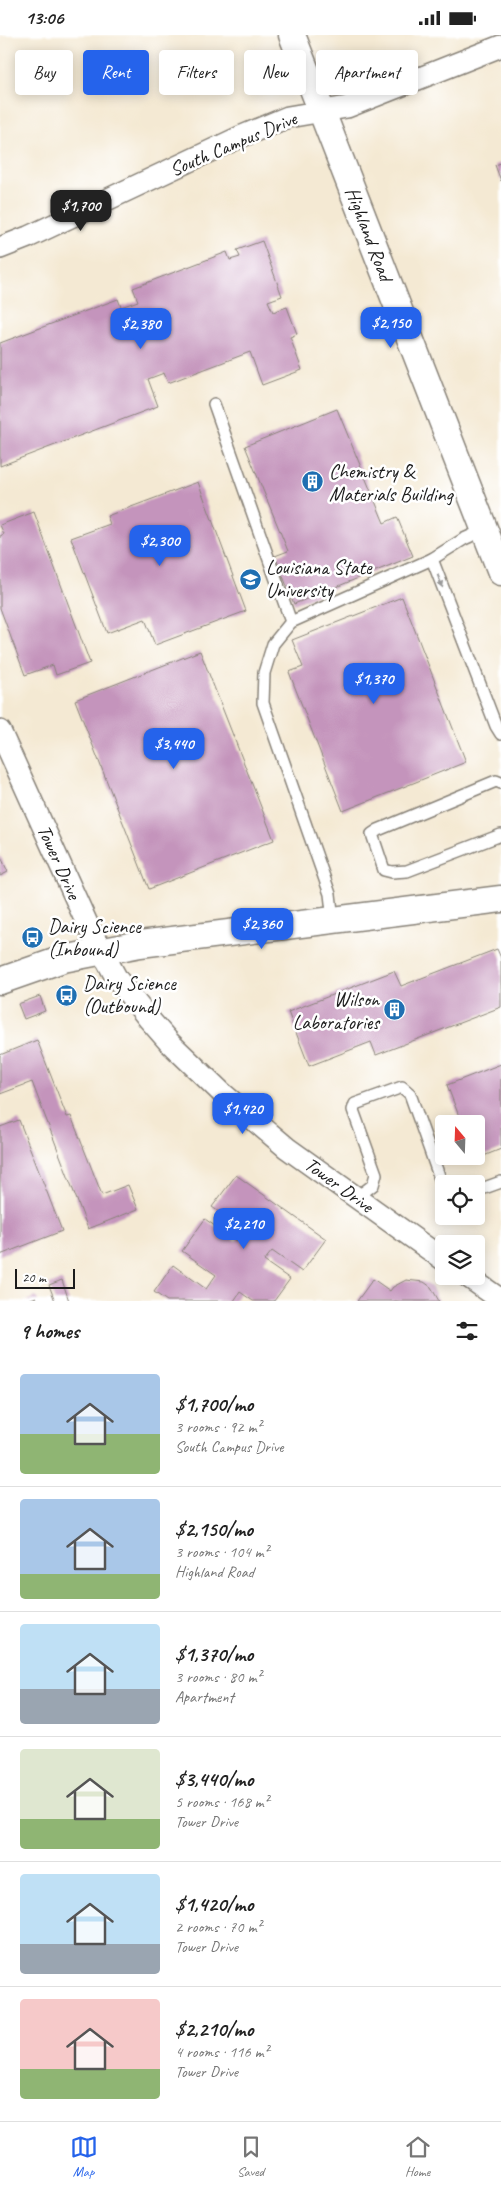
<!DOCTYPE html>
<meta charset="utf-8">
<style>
:root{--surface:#fff;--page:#f6f6f6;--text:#222;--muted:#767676;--line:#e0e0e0;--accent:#2563eb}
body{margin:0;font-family:Caveat,sans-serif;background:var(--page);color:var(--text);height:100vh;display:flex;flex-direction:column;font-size:19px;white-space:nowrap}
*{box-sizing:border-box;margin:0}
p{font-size:16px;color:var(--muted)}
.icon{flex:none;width:28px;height:28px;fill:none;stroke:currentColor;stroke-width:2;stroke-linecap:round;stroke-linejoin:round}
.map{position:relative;height:1266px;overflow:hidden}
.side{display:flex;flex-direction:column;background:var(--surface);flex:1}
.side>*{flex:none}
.hud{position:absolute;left:15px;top:15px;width:471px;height:45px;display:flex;gap:10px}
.needle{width:32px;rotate:341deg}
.buttons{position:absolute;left:435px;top:1080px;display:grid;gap:10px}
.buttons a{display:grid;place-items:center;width:50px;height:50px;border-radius:5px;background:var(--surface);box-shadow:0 2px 12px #0003;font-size:25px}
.scale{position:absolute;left:15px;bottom:12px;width:60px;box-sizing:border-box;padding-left:5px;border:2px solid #1c1c1c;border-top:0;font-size:14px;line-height:18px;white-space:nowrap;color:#1c1c1c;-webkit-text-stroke:4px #fff;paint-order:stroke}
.price{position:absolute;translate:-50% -42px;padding:0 11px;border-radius:10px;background:var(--accent);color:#fff;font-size:16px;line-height:32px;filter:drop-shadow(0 1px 2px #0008)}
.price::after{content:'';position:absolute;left:50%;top:30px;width:15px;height:11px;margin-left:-8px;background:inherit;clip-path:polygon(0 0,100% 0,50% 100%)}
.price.current{background:#222;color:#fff}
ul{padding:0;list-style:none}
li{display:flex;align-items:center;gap:15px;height:125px;padding:0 20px}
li+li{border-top:1px solid var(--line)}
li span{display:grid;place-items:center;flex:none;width:140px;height:100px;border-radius:5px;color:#555}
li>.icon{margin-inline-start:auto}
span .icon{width:60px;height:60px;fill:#fffc;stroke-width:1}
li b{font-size:21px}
h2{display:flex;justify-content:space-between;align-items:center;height:60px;padding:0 20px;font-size:21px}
.pill{padding:0 18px;border-radius:5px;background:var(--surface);box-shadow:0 2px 12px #0003;font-size:18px;line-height:45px}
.pill.current{background:var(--accent);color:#fff}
.status{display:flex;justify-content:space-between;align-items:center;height:35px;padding:0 25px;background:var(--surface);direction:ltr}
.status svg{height:14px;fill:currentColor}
.tab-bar{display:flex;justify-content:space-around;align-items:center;height:70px;border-top:1px solid var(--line);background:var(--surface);font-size:14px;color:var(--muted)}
.tab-bar a{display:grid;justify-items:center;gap:2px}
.tab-bar .current{color:var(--accent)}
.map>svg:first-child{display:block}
.building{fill:#c494bc}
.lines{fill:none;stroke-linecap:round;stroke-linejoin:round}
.service-casing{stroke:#888278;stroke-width:14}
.minor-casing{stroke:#888278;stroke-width:24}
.tertiary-casing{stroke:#888278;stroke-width:29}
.service{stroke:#fff;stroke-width:11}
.minor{stroke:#fff;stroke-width:21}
.tertiary{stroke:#fff;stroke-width:26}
.oneway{fill:#999}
.labels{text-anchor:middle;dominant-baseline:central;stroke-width:5;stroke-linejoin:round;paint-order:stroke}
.street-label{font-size:20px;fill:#1c1c1c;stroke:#fff}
.poi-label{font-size:20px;fill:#1c1c1c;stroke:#fff;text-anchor:start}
</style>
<div class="status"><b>13:06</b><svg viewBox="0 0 49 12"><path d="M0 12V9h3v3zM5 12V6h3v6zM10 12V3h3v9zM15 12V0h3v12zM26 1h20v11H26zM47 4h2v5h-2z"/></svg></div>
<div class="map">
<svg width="501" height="1266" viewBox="0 0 501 1266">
<rect width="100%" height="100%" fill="#fff"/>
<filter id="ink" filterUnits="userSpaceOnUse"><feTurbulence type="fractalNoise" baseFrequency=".02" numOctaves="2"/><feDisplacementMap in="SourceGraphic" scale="10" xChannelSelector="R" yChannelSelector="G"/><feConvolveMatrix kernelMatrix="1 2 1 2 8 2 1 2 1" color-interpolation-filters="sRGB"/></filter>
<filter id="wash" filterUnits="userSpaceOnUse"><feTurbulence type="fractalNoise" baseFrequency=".0096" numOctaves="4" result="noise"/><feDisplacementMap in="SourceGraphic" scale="20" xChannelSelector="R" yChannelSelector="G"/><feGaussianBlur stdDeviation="1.12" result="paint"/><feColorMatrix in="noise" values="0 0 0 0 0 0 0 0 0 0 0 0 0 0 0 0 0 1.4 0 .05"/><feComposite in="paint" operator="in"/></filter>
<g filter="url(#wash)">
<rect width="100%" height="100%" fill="#f4e9d3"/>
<g id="blocks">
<g class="building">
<polygon points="501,128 501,146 495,130"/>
<polygon points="262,206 282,261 268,266 273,277 287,272 297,299 290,302 302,335 262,350 250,317 168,348 164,338 148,344 158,371 0,431 0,308 118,264 121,272 138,266 133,253 227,217 230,225 240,222 237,215"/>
<polygon points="337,374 384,488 397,482 413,521 294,569 275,521 288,516 245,411"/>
<polygon points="198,447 246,576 155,610 145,584 107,598 71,503 110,489 107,481"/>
<polygon points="34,477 90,628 56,640 53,630 25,640 0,573 0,501 4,499 0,490"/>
<polygon points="402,562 466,727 343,776 289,637 303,632 292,605"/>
<polygon points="200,616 274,805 149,854 75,665"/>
<polygon points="0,820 8,837 0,841"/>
<polygon points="497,914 501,923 501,972 376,1020 371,1007 309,1031 288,977 394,936 401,951"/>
<polygon points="40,961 45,976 24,984 18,969"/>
<polygon points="37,1005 67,1082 71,1081 102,1160 128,1150 138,1174 88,1194 32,1047 0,1059 0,1020"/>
<polygon points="501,1029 501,1114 476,1124 476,1089 462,1089 447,1050"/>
<polygon points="19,1085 62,1196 0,1220 0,1092"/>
<polygon points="236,1140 326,1204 302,1237 272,1216 264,1226 290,1244 274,1266 253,1266 240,1257 234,1266 167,1266 154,1257 173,1230 206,1254 216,1240 182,1216 205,1184 236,1206 245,1195 212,1172"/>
<polygon points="373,1244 390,1256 393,1252 406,1245 424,1247 431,1252 439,1266 357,1266"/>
<polygon points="62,1245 69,1266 55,1266 49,1250"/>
<polygon points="36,1262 38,1266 26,1266"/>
</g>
</g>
</g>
<g filter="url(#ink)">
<use href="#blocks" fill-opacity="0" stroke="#888278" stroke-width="1"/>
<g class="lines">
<defs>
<g id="service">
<polyline points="214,369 291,587"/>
<polyline points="484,495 464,504 432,524 496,691 501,699"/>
<polyline points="501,748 496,746 378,795 372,799 384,835 392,837 407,836 501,800"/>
<polyline points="333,885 330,859 263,668 264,638 273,609 291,587 432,524"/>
<polyline points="476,1156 501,1147"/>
<polyline points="356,1163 373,1150 376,1139 353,1075 355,1069 402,1052 410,1059 444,1155"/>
</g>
<g id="minor">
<polyline points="0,213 28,202 240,102 288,82 347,72 501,11"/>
<polyline points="0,696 89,893 117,944 148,983 169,1007 222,1058 287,1113 444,1225"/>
<polyline points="467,1241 501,1265"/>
</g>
<g id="tertiary">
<polyline points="292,0 501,537"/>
<polyline points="0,946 63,924 140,909 501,864"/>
</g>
</defs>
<use href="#service" class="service-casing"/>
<use href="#minor" class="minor-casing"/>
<use href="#tertiary" class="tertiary-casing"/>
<use href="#service" class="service"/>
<use href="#minor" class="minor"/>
<use href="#tertiary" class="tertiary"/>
</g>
<defs><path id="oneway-solid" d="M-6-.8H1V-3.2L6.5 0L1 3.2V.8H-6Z" transform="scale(1.25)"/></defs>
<use class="oneway" href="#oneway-solid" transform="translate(440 546) rotate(69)"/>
</g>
<defs>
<symbol id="building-disc" viewBox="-11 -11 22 22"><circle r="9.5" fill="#1f6fb2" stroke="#fff"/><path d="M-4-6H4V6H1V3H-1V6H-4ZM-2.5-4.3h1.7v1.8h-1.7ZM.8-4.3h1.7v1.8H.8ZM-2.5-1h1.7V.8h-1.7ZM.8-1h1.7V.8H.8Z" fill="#fff"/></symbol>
<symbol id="university-disc" viewBox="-11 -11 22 22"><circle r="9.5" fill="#1f6fb2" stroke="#fff"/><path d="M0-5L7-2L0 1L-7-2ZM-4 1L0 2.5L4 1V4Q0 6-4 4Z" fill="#fff"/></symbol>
<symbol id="bus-disc" viewBox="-11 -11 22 22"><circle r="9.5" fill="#1f6fb2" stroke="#fff"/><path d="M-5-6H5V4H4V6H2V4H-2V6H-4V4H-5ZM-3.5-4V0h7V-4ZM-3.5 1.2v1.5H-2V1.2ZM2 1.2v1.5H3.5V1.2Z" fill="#fff"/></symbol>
</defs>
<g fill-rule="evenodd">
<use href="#building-disc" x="300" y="434" width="25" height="25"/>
<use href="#university-disc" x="238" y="532" width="25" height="25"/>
<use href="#bus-disc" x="20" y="890" width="25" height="25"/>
<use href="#bus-disc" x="54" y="948" width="25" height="25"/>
<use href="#building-disc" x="382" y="962" width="25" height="25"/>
</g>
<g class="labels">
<g class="street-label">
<text transform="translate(233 109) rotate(-23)">South Campus Drive</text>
<text transform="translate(369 199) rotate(69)">Highland Road</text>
<text transform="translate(59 827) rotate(66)">Tower Drive</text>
<text transform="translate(339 1150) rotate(36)">Tower Drive</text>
</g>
<g class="poi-label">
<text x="329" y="436">Chemistry &amp;<tspan x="329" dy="23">Materials Building</tspan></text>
<text x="266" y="532">Louisiana State<tspan x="266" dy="23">University</tspan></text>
<text x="48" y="891">Dairy Science<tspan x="48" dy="23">(Inbound)</tspan></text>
<text x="83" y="948">Dairy Science<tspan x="83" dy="23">(Outbound)</tspan></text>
<text x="379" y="964" text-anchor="end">Wilson<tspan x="379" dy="23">Laboratories</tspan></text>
</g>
</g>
</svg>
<div class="buttons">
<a><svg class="needle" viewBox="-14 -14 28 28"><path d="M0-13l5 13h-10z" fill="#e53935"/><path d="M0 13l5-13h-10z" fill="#767676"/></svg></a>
<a><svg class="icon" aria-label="locate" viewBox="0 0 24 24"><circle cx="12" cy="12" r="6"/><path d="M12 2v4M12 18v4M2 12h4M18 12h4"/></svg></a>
<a><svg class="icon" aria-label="layers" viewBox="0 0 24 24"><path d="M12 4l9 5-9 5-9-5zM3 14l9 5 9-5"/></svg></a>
</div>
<div class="scale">20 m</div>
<b class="price current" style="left:81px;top:197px">$1,700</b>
<b class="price" style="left:391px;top:314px">$2,150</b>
<b class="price" style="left:141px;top:315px">$2,380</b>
<b class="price" style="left:160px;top:532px">$2,300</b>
<b class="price" style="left:374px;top:670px">$1,370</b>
<b class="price" style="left:174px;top:735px">$3,440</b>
<b class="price" style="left:262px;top:915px">$2,360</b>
<b class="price" style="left:243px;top:1100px">$1,420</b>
<b class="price" style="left:244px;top:1215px">$2,210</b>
<div class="hud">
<a class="pill">Buy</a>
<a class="pill current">Rent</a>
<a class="pill">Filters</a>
<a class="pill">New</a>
<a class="pill">Apartment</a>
</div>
</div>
<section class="side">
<h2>9 homes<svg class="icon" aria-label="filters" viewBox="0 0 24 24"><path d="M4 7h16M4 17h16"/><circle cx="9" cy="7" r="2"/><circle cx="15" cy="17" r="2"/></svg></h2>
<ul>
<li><span style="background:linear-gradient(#a9c7e8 60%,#8fb573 0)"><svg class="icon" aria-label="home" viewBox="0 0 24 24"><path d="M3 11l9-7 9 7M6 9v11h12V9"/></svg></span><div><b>$1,700/mo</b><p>3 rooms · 92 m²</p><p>South Campus Drive</p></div></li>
<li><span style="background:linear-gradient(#a9c7e8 75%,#8fb573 0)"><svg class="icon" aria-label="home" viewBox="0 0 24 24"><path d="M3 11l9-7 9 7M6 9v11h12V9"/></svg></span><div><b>$2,150/mo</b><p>3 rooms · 104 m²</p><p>Highland Road</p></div></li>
<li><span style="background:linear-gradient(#bfe0f5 65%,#9aa5b1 0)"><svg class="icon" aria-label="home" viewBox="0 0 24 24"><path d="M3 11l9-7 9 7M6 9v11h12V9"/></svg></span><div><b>$1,370/mo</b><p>3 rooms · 80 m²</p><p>Apartment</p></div></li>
<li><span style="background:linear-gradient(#dfe7d0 70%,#8fb573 0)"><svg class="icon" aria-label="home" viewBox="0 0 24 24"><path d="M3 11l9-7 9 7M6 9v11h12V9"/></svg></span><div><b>$3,440/mo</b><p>5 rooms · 168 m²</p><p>Tower Drive</p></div></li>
<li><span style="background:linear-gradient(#bfe0f5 70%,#9aa5b1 0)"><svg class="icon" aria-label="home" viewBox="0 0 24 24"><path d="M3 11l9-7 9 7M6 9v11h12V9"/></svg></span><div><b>$1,420/mo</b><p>2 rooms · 70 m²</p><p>Tower Drive</p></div></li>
<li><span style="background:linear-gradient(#f6c9c9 70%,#8fb573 0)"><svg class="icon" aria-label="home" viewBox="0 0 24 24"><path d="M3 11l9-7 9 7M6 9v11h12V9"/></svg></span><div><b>$2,210/mo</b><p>4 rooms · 116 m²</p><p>Tower Drive</p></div></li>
</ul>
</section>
<nav class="tab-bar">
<a class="current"><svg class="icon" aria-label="map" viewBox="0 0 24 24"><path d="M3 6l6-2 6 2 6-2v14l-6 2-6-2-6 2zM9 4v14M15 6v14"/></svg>Map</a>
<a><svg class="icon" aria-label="saved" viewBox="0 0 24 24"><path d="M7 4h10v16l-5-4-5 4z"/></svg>Saved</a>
<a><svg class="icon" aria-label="home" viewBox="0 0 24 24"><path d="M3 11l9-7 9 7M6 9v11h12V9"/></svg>Home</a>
</nav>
